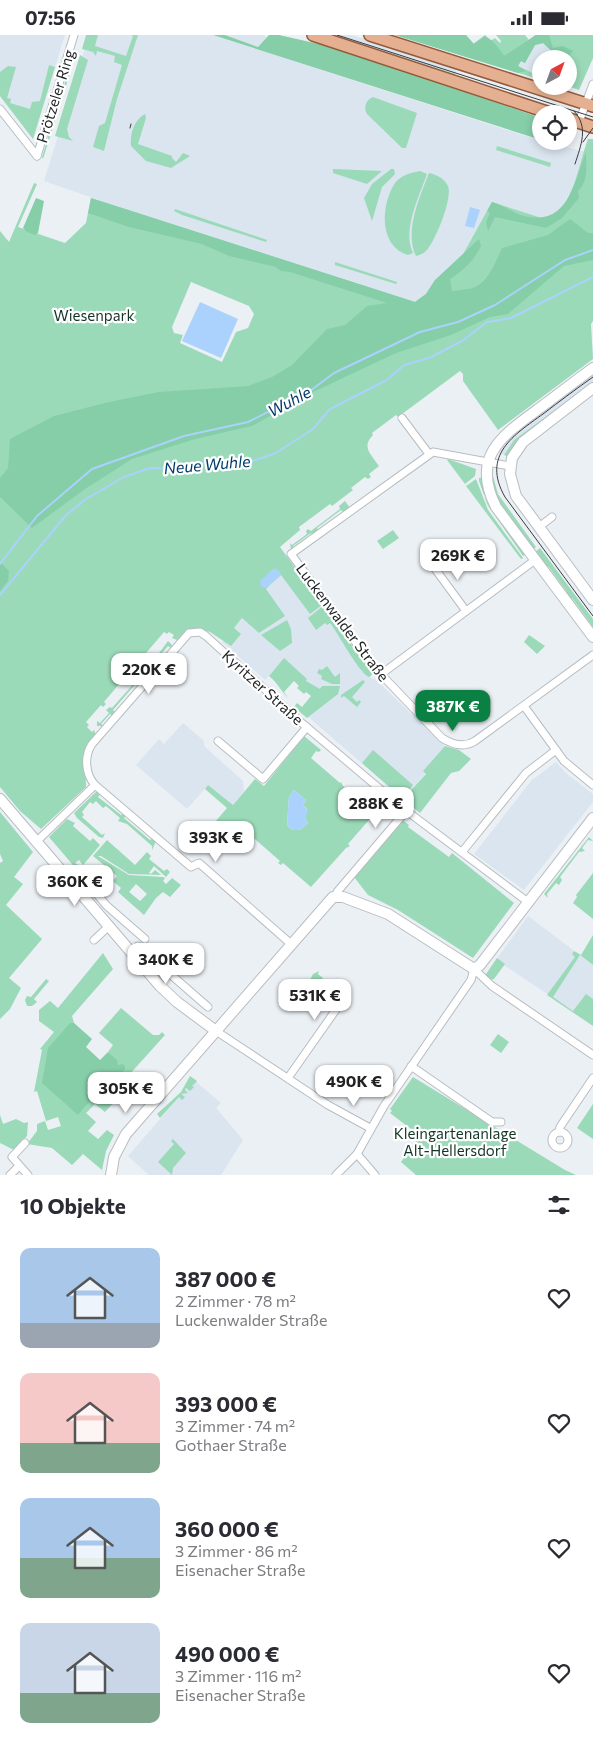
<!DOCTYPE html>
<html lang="de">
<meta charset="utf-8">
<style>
:root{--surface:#fff;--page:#f7f7f7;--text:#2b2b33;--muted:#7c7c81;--accent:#0b8043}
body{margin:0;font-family:Commissioner,sans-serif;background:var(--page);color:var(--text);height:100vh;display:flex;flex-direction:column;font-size:19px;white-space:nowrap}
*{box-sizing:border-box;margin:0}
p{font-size:16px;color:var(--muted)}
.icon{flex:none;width:28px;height:28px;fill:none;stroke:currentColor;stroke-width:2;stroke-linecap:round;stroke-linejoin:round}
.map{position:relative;height:1140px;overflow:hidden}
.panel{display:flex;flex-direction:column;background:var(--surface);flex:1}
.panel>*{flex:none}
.needle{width:32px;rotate:41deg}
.controls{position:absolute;left:532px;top:15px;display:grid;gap:10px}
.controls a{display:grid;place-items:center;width:45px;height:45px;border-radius:50%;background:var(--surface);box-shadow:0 2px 8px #0003;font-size:25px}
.price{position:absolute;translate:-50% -42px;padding:0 11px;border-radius:10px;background:#fff;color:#222;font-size:16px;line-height:32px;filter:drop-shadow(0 1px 2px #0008)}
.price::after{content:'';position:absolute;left:50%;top:30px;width:15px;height:11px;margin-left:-8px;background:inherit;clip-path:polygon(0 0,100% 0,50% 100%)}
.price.on{background:var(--accent);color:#fff}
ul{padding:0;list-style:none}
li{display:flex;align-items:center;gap:15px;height:125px;padding:0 20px}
li span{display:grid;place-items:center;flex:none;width:140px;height:100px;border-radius:10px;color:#555}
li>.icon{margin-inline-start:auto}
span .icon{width:60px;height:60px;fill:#fffc;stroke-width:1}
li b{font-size:21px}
h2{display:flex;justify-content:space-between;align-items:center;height:60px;padding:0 20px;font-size:21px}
.status{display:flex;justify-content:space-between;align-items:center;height:35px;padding:0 25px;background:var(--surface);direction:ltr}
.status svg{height:14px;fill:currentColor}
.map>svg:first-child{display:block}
.built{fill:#dae5f0}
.green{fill:#9bdab8;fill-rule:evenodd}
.forest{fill:#85cea8}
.water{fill:#aad2fc}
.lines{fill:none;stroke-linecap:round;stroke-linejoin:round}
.stream{stroke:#aad2fc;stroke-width:2}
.street-casing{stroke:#b8bdc2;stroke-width:9}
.secondary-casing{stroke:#b8bdc2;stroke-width:12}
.primary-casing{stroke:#945b3b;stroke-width:14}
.street{stroke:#fff;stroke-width:7}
.secondary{stroke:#fff;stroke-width:10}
.primary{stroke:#e5b091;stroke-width:11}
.tram{stroke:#3a3d3f;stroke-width:1}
.labels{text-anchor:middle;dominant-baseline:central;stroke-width:4.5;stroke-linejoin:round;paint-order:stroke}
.street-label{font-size:15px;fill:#1e2022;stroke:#fff}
.park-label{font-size:15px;fill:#143525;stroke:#fff}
.water-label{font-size:16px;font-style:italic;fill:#023b6a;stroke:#fff}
</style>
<div class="status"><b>07:56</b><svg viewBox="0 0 49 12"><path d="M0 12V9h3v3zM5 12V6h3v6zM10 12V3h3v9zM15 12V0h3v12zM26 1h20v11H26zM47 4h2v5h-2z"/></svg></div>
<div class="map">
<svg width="593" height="1140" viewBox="0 0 593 1140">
<rect width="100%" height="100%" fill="#ebf0f5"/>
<g class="built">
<polygon points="0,0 65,0 33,104 0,61"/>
<polygon points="89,0 213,0 541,106 586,117 571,156 559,176 545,184 495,168 450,244 435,245 426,259 415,267 162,187 44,146"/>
<polygon points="225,0 264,0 267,2 258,12"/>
<polygon points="334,0 352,0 457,34 455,39"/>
<polygon points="543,8 555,19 563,22 562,24 541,24 541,42 518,32 521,25 526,27 535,10"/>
<polygon points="593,340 593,347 514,405 504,420 499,418 505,407 514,398"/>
<polygon points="282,515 373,639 370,641 372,644 375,644 445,711 423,736 426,738 403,764 305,679 318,667 281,627 265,645 222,607 241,585"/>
<polygon points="183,688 203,705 205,712 243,746 244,756 233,770 208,750 187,774 136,730 159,704 164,709"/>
<polygon points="556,727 567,739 593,759 593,767 524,855 474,819 531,746"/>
<polygon points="528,881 593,930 593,989 496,925"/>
<polygon points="194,1045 221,1068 216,1073 243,1105 221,1140 149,1140 128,1121"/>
</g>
<g class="green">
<polygon points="86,0 98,0 95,11 126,21 133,1 131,0 138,0 117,64 104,116 93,112 99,91 105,88 122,30 114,27 115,21 97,16 96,21 93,17 82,14"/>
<polygon points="325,0 334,0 455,39 454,42"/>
<polygon points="395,0 473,9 485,0 490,6 495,3 500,8 501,6 496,0 525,0 529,5 535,0 593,0 593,23 579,55 568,51 569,24 562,24 563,21 555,19 543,8 535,10 525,28 521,26 518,31 541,42 541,45"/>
<polygon points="74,18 76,19 43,124 42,122"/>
<polygon points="80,20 88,25 67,94 69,102 73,106 55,101"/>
<polygon points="49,30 55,32 33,104 0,61 0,37 8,31 16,32 7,63 11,64 10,68 30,74 32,67 40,66"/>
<path d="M373 62 417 78 406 113H402L367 79C363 72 366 65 373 62Z"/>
<path d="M145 79 146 83 138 109 172 121V123L176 127 183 118 190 121 171 133 146 126 131 111C130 98 134 85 145 79Z"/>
<path d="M588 104H593V286L591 289 593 324 498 395 463 346V339L460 336 398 382 396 380 372 398 373 400C361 412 371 419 379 431L369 439 371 442 368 444 365 442 351 453 353 455 332 471 330 469 299 492 300 495 280 512 322 570 310 579 281 540 266 553 271 549 266 554 285 581 259 598 242 583 234 593 241 599 231 611 210 597 196 593 186 597 177 605 172 603 174 600 169 597 167 599 164 597 146 618 148 621 144 620 133 632 136 635 133 638 130 636 104 667 106 669 103 672 101 670 86 687 89 690 87 692 92 697 94 695 96 700 85 715 86 752 41 794 20 776 0 752V196L9 207 34 148 37 149 18 192 65 208 86 188 91 163 415 267 426 259 435 245 442 241 461 223 492 167 545 184C574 175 579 126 588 104ZM191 247 249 271 254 279 248 293 236 297 222 327 180 308 183 300 174 298 172 292Z"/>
<polygon points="497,111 551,128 550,132 496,115"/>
<polygon points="333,134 382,136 367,149 333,138"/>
<polygon points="391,134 394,134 395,139 382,152 372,186 364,163 372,149"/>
<path d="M420 136 427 139C419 162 402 195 413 218L408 220C378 211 381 169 395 148 401 140 411 138 420 136Z"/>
<path d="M429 138C437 140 444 143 448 151 453 163 435 207 426 216 423 219 419 220 416 221 404 196 420 161 429 138Z"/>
<polygon points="175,174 267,205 266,207 182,180 174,176"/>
<polygon points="335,227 397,247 396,249 335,230"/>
<polygon points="593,347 593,350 509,422 504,420 514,405"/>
<polygon points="448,424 476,434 475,441 465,449 447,425"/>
<polygon points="493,441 498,459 536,512 532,515 498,468 489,442"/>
<polygon points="484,442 488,459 484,460 487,467 519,512 522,510 528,518 523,521 487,469 479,446 479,443"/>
<polygon points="476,444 488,475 523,523 521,524 466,451"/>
<polygon points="345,466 350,473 344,478 341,475 317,493 319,496 313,501 311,498 293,511 294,514 291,514 290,508 292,510 307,499 306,496 308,494 311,496 340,474 339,471"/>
<polygon points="393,495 399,503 383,514 377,506"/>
<polygon points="540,513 593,584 593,592 572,563 569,565 565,559 567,557 548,531 545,533 534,518"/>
<path d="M323 571 373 639 369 642C358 637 339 599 330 588L327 590 325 588 316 595 308 583Z"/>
<polygon points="287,585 291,594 292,608 280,616 261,600"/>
<polygon points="529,600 545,611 537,619 524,607"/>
<polygon points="168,606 172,610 171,613 168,611 155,626 156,630 154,628 141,643 143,645 141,648 138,646 113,675 115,677 113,681 110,679 101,689 104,691 97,691 97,686 100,688 109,678 106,675 110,672 112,673 136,646 134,643 136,641 139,643 152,627 150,625 154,625"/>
<path d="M284 623 307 644 306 646 320 654 322 651H340L338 659 307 683 294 672 297 668 302 672 311 661 306 657 304 659 297 653 299 651 294 646 284 657 288 663C281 656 277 647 269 641Z"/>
<polygon points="327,631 335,642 340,638 340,649 332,649 321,644 322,641 317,638 319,634 322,635"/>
<polygon points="363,645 365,647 352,662 357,667 359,665 361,667 357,672 344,661 341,663 341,660"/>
<path d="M304 701 321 715 319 717 316 716 311 723 340 748 341 747 343 751 375 778 348 809 350 811 346 813 311 852 283 828 281 830 278 828 280 826 247 797 238 807 215 787 227 773 205 754 208 750 233 770 255 744 264 751ZM294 755 306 765 303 770 307 774 305 783 308 788 300 795H292L287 790 289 762Z"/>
<polygon points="445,711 459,715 471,724 459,736 451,738 420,778 403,764 426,739 423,736"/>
<polygon points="373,715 413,750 402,763 362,728"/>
<polygon points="97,756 101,758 98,762 121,780 124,778 126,780 124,783 150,805 153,803 156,806 152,815 152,811 127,789 118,786 120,783 106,771 103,773 96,766 93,769 90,767 82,777 84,780 82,782 102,800 105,798 103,803 99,802 77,783 74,778"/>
<polygon points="0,777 33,817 14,842 23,849 6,870 42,904 9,943 21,953 10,974 0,984 0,828 3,826 0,819"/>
<polygon points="67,784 75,788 73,791 90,806 93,803 100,810 83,830 79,825 75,828 81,832 78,836 49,802"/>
<polygon points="401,784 409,790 408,792 449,822 452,818 514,868 473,923 398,875 368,860 354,842"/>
<polygon points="589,802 593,806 588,805 582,813 585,816 579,817 560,842 562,845 559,850 556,848 547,859 548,863 544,859"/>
<path d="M107 805 135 830 147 817 151 821 149 824 164 836 167 834 170 837 166 842 154 831 149 838 151 839 155 835 161 840 129 839 101 821H98L129 840 163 842 165 843 163 846 166 849 172 843 181 850 170 862 163 857 156 863 144 880 118 857 121 853 113 846 117 841 93 821ZM136 849 147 859 140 866 129 857Z"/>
<polygon points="593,838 593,884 573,868 577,862 576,860"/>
<polygon points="593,900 593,930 580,920 553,962 573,976 586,959 593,964 593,991 547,960 575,922 572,919 574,916 581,920"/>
<polygon points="103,918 113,934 72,981 74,988 70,988 94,1061 98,1064 118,1031 116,1025 108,1017 113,1010 99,998 121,973 153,1000 159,1000 162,997 165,1000 110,1061 115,1066 105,1077 95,1069 86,1078 96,1087 88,1096 98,1104 107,1095 114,1100 106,1116 102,1135 83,1119 72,1130 52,1113 27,1109 37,1096 37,1089 45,1086 48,1095 61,1091 58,1082 46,1086 37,1056 34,1057 42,1015 40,1014 54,997 39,986 39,975 50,966 58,973"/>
<polygon points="497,923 505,929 494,944 490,945 484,942"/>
<polygon points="319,936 318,939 323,943 313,954 306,951 305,944 310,945 313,939"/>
<polygon points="46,944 49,946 34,964 37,967 32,971 27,971 25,965 27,961 31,962"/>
<polygon points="498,999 509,1007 501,1018 490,1010"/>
<polygon points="190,1041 197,1046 192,1051 194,1052 190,1056 186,1053 185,1055 188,1058 181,1059 185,1062 182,1065 179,1062 160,1083 157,1079 181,1057"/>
<polygon points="413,1042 565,1135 576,1140 416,1140 401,1127 420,1101 390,1078 392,1076 390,1074"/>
<polygon points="593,1069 593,1104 577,1093"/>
<polygon points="0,1080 3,1089 16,1084 24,1088 28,1087 27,1101 14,1115 0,1108"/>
<polygon points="173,1104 186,1118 173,1133 172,1140 158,1127 174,1109 171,1106"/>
</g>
<g class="forest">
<polygon points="213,0 225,0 258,12 269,0 279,0 341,14 541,83 541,105"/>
<path d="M395 0H466L474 9 485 1C494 6 499 13 504 21L536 0H549L553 13 563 11 573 16 569 20 565 18 563 22 555 19 543 8 535 10 525 28 521 26 518 31 526 36 518 38Z"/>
<path d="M586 117C586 130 589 146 578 156L579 163 562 183 546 193 495 182 488 196 486 187 490 178 487 176 492 167C503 170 513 178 524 181 568 192 574 148 586 117Z"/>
<polygon points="36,163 44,166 38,198 35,200 27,197 23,193"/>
<path d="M91 163 415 267 426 259 435 245 479 204 481 211C475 224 463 236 450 244L452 256C458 255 463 255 468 254 487 252 495 228 502 213L548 200 570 184 588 198H593V225L564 231 508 279 490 282 451 300 396 318 311 358 252 391 195 404 132 424 85 454 32 493 0 462V443L8 433 10 404 54 381 109 367 159 357 248 351 272 342 292 330 327 294 345 290 367 271 387 268 290 237 281 236 276 232 229 221 202 209 129 192 88 178Z"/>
<polygon points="0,527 9,536 8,546 0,556"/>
<polygon points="70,988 74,988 92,1004 86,1012 100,1025 108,1017 117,1025 118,1030 123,1029 125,1031 125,1034 98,1064 94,1061 78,1080 42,1048 48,1013"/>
</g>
<g class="water">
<polygon points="470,172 480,175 474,193 465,191"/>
<polygon points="200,267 238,284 221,323 182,306"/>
<polygon points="274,533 281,538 280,541 266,553 261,552 260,546"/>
<polygon points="294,755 306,765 303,770 308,776 305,783 308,788 300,795 292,795 287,790 289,762"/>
</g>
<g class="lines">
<g class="stream">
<polyline points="0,529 37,481 92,434 184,401 248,387 310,356 334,338 420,297 458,287 495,270 565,225 593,215"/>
<polyline points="0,560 66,480 86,464 124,442 150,433 180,434 208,426 250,427 276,418 313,394 330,374 387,345 404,330 429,323 462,306 487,287 511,283 593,242"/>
</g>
<defs>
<g id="street">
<polyline points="0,74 37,121"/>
<polyline points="579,87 593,49"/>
<polyline points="37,121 74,0"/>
<polyline points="402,383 429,419"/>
<path d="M510 431 433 417 291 519 373 631 442 703C453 710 464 713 475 706L593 620"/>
<polyline points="539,492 552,482"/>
<polyline points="433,522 433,531 466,576"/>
<polyline points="380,640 535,525"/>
<polyline points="524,671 564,726 593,750"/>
<polyline points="218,706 263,744 307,692"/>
<polyline points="36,807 95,750"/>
<polyline points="462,817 526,738 556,715"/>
<polyline points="79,838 107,871 145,904"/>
<polyline points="338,861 337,857 406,776"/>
<polyline points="94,905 108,892"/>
<path d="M291 909 199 828 191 832 95 750C85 739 84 721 92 709L189 598 200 597 206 601 303 689 400 771 528 867"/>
<polyline points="138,911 208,972"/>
<polyline points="474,934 492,951 593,1020"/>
<polyline points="216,996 328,1070 370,1093"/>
<polyline points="411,1031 492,1087 501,1087"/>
<polyline points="288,1043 342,966"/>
<circle cx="560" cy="1105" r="8"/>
<polyline points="559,1097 560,1092 593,1043"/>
<polyline points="25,1108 12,1122 28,1140"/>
<polyline points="357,1119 375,1140"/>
<polyline points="10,1140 19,1131"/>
<polyline points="336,1140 357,1119 384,1071 471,945 474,934"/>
</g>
<g id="secondary">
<path d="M593 333C574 347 556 361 537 375 500 402 471 423 496 472L593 602"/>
<polyline points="593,353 523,407 512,423 510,439 516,461 593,565"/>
<polyline points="0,764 160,951 177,967 216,996"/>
<polyline points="111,1140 114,1122 126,1099 333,862 343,862 388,879 474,934 480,930 593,783"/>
</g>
<g id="primary">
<polyline points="313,0 553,79"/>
<polyline points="370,0 593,71"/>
<polyline points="569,84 593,92"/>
</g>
</defs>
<use href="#street" class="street-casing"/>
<use href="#secondary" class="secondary-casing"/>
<use href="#primary" class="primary-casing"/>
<use href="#street" class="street"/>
<use href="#secondary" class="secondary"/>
<use href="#primary" class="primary"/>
<g class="tram">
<polyline points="337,0 593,82"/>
<path d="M574 76C589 92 581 110 575 129"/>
<polyline points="130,93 131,89"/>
<polyline points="583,107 593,93"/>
<path d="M593 342C576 354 560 366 543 379 514 400 481 420 505 462L593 581"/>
</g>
</g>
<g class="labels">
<g class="street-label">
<text transform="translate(55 61) rotate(-73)">Prötzeler Ring</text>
<text transform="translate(343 587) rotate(53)">Luckenwalder Straße</text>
<text transform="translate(263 652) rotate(42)">Kyritzer Straße</text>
</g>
<g class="park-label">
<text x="94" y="280">Wiesenpark</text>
<text x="455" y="1098">Kleingartenanlage<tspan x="455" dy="17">Alt-Hellersdorf</tspan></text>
</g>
<g class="water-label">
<text transform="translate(289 366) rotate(-28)">Wuhle</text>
<text transform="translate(207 429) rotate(-5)">Neue Wuhle</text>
</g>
</g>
</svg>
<div class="controls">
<a><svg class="needle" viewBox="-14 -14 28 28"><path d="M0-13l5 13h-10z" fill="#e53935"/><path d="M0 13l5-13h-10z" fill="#7c7c81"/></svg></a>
<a><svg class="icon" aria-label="locate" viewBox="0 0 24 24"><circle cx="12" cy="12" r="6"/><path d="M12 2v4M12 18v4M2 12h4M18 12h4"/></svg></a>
</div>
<b class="price" style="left:458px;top:546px">269K €</b>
<b class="price" style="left:149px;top:660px">220K €</b>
<b class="price on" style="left:453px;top:697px">387K €</b>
<b class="price" style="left:376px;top:794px">288K €</b>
<b class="price" style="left:216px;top:828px">393K €</b>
<b class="price" style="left:75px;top:872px">360K €</b>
<b class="price" style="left:166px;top:950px">340K €</b>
<b class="price" style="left:315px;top:986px">531K €</b>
<b class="price" style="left:354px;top:1072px">490K €</b>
<b class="price" style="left:126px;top:1079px">305K €</b>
</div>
<section class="panel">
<h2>10 Objekte<svg class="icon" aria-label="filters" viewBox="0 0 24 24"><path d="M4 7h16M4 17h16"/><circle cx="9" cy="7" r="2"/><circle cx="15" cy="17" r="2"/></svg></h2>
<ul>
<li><span style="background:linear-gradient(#a9c7e8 75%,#9aa5b1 0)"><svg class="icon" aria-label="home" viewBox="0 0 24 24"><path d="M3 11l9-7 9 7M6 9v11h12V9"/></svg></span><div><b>387 000 €</b><p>2 Zimmer · 78 m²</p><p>Luckenwalder Straße</p></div><svg class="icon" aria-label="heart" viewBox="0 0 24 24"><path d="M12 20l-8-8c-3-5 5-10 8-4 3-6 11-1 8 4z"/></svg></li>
<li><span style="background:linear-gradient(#f6c9c9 70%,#7fa58c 0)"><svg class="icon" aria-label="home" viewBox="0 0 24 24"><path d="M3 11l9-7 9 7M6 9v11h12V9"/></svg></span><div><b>393 000 €</b><p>3 Zimmer · 74 m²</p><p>Gothaer Straße</p></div><svg class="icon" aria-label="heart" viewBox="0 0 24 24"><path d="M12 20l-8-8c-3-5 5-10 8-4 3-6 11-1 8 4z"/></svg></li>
<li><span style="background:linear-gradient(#a9c7e8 60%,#7fa58c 0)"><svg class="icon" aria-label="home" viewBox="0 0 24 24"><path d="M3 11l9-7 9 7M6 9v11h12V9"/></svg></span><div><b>360 000 €</b><p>3 Zimmer · 86 m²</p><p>Eisenacher Straße</p></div><svg class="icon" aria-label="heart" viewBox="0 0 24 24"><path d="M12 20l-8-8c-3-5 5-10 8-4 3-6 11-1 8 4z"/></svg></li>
<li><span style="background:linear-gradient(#c9d6e8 70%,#7fa58c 0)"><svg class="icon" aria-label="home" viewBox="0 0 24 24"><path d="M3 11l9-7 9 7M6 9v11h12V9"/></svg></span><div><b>490 000 €</b><p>3 Zimmer · 116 m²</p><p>Eisenacher Straße</p></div><svg class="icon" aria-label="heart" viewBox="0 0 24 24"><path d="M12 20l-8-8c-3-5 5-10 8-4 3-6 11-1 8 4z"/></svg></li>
</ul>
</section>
